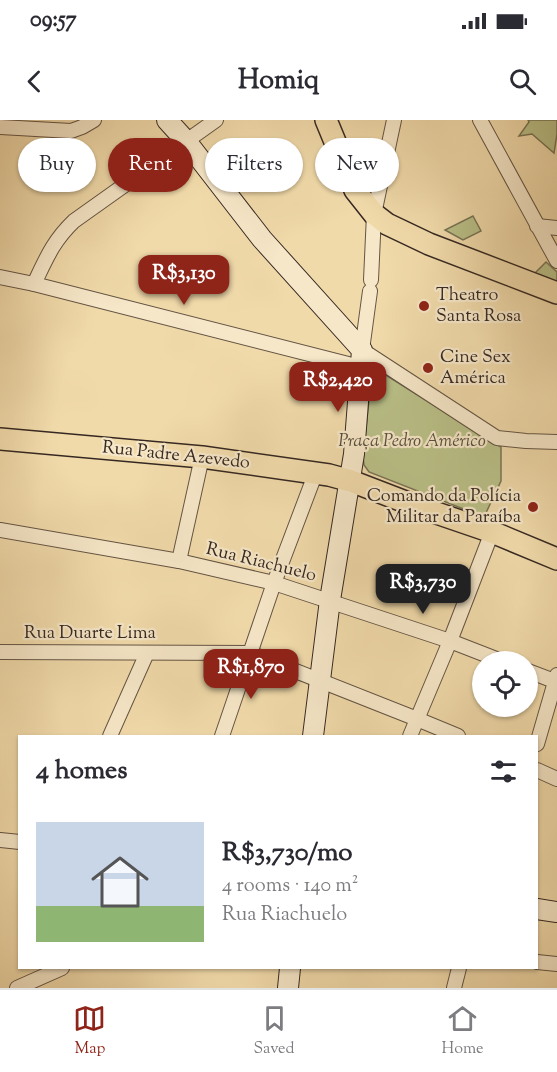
<!DOCTYPE html>
<meta charset="utf-8">
<style>
:root{--surface:#fff;--page:#f2f2f3;--text:#2b2b33;--muted:#7c7c81;--line:#e1e1e2;--accent:#8f2418}
body{margin:0;font-family:"Sorts Mill Goudy",serif;background:var(--page);color:var(--text);height:100vh;display:flex;flex-direction:column;font-size:22px;white-space:nowrap}
*{box-sizing:border-box;margin:0}
p{font-size:20px;color:var(--muted)}
.icon{flex:none;width:33px;height:33px;fill:none;stroke:currentColor;stroke-width:2;stroke-linecap:round;stroke-linejoin:round}
.map{position:relative;flex:1;overflow:hidden}
.details{position:absolute;left:18px;top:615px;width:520px;height:234px;display:flex;flex-direction:column;background:var(--surface);border-radius:0px;box-shadow:0 2px 4px #0004}
.details>*{flex:none}
.banner{position:absolute;left:18px;top:18px;width:522px;height:54px;display:flex;gap:12px}
.fabs{position:absolute;left:472px;top:531px;display:grid;gap:12px}
.fabs a{display:grid;place-items:center;width:66px;height:66px;border-radius:50%;background:var(--surface);box-shadow:0 2px 4px #0004;font-size:30px}
.price{position:absolute;translate:-50% -51px;padding:0 14px;border-radius:12px;background:var(--accent);color:#fff;font-size:20px;line-height:39px;filter:drop-shadow(0 2px 3px #0008)}
.price::after{content:'';position:absolute;left:50%;top:36px;width:18px;height:14px;margin-left:-9px;background:inherit;clip-path:polygon(0 0,100% 0,50% 100%)}
.price.current{background:#222;color:#fff}
ul{padding:0;list-style:none}
li{display:flex;align-items:center;gap:18px;height:150px;padding:0 18px}
li+li{border-top:2px solid var(--line)}
li span{display:grid;place-items:center;flex:none;width:168px;height:120px;border-radius:0px;color:#555}
li>.icon{margin-inline-start:auto}
span .icon{width:72px;height:72px;fill:#fffc;stroke-width:1}
li b{font-size:26px}
h2{display:flex;justify-content:space-between;align-items:center;height:72px;padding:0 18px;font-size:26px}
.pill{padding:0 21px;border-radius:27px;background:var(--surface);box-shadow:0 2px 4px #0004;font-size:21px;line-height:54px}
.pill.current{background:var(--accent);color:#fff}
.status{display:flex;justify-content:space-between;align-items:center;height:42px;padding:0 30px;background:var(--surface);direction:ltr}
.status svg{height:16px;fill:currentColor}
header{display:flex;justify-content:space-between;align-items:center;height:78px;padding:0 18px;background:var(--surface);font-size:27px;font-weight:700}
.menu{display:flex;justify-content:space-around;align-items:center;height:84px;border-top:2px solid var(--line);background:var(--surface);font-size:16px;color:var(--muted)}
.menu a{display:grid;justify-items:center;gap:3px}
.menu .current{color:var(--accent)}
.map>svg:first-child{display:block}
.green{fill:#bac088;stroke:#787455;stroke-width:1.5}
.lines{fill:none;stroke-linecap:round;stroke-linejoin:round}
.street-casing{stroke:#645444;stroke-width:16}
.secondary-casing{stroke:#352822;stroke-width:22}
.primary-casing{stroke:#352822;stroke-width:24}
.street{stroke:#f6e7c8;stroke-width:14}
.secondary{stroke:#f6e7c8;stroke-width:20}
.primary{stroke:#f1daaa;stroke-width:21}
.poi-dot{fill:#8f2418;stroke:#f6e7c8;stroke-width:2}
.labels{text-anchor:middle;dominant-baseline:central;stroke-width:4.5;stroke-linejoin:round;paint-order:stroke}
.poi-label{font-size:18px;fill:#352822;stroke:#f6e7c8;text-anchor:start}
.park-label{font-size:18px;font-style:italic;fill:#564e3c;stroke:#f6e7c8}
.street-label{font-size:18px;fill:#352822;stroke:#f6e7c8}
</style>
<div class="status"><b>09:57</b><svg viewBox="0 0 49 12"><path d="M0 12V9h3v3zM5 12V6h3v6zM10 12V3h3v9zM15 12V0h3v12zM26 1h20v11H26zM47 4h2v5h-2z"/></svg></div>
<header><svg class="icon" aria-label="back" viewBox="0 0 24 24"><path d="M15 5l-7 7 7 7"/></svg>Homiq<svg class="icon" aria-label="search" viewBox="0 0 24 24"><circle cx="10" cy="10" r="6"/><path d="M15 15l6 6"/></svg></header>
<div class="map">
<svg width="557" height="868" viewBox="0 0 557 868">
<rect width="100%" height="100%" fill="#f1daaa"/>
<filter id="stains"><feTurbulence type="fractalNoise" baseFrequency=".00333" numOctaves="4"/><feColorMatrix values="0 0 0 0 .2 0 0 0 0 .09 0 0 0 0 .02 0 0 0 .5 -.17"/></filter>
<radialGradient id="worn" r=".72"><stop offset=".6" stop-color="#630" stop-opacity="0"/><stop offset="1" stop-color="#630" stop-opacity=".3"/></radialGradient>
<g class="green">
<polygon points="528,0 557,0 557,14 554,33 532,14 519,16 529,2"/>
<polygon points="473,96 481,111 463,120 445,110"/>
<polygon points="546,142 557,152 557,169 531,157"/>
<polygon points="381,252 501,327 501,361 484,397 369,352 364,345 363,337 371,261"/>
</g>
<g class="lines">
<defs>
<g id="street">
<polyline points="480,0 557,141"/>
<polyline points="0,7 71,11 82,7 94,0"/>
<polyline points="537,106 557,108"/>
<polyline points="0,157 34,164 360,247"/>
<polyline points="371,160 374,94 394,0"/>
<path d="M34 164C46 139 53 121 74 101L216 0"/>
<polyline points="370,171 362,230 497,318 526,321 557,322"/>
<polyline points="0,410 179,441 274,463 450,521 504,542"/>
<polyline points="179,441 202,337"/>
<polyline points="0,532 250,533 417,599 458,616"/>
<polyline points="528,551 557,562"/>
<polyline points="110,616 147,533"/>
<polyline points="222,616 274,463 316,352"/>
<polyline points="410,616 450,521 492,412"/>
<polyline points="537,624 557,555"/>
<polyline points="537,650 557,659"/>
<polyline points="0,720 20,722"/>
<polyline points="537,842 557,844"/>
<polyline points="17,868 62,848"/>
<polyline points="454,868 459,848"/>
</g>
<g id="secondary">
<polyline points="167,0 186,21 262,119 362,230 354,334 330,480 313,616"/>
<polyline points="537,789 557,792"/>
<polyline points="288,868 290,848"/>
</g>
<g id="primary">
<polyline points="326,0 355,70 374,94 387,104 429,124 557,173"/>
<polyline points="0,319 202,337 329,355 351,361 416,386 492,412 557,439"/>
</g>
</defs>
<use href="#street" class="street-casing"/>
<use href="#secondary" class="secondary-casing"/>
<use href="#primary" class="primary-casing"/>
<use href="#street" class="street"/>
<use href="#secondary" class="secondary"/>
<use href="#primary" class="primary"/>
</g>
<g class="poi-dot">
<circle cx="424" cy="186" r="6"/>
<circle cx="428" cy="248" r="6"/>
<circle cx="533" cy="387" r="6"/>
</g>
<g class="labels">
<g class="poi-label">
<text x="436" y="176">Theatro<tspan x="436" dy="21">Santa Rosa</tspan></text>
<text x="440" y="238">Cine Sex<tspan x="440" dy="21">América</tspan></text>
<text x="521" y="377" text-anchor="end">Comando da Polícia<tspan x="521" dy="21">Militar da Paraíba</tspan></text>
</g>
<g class="park-label">
<text x="412" y="322">Praça Pedro Américo</text>
</g>
<g class="street-label">
<text transform="translate(176 336) rotate(6)">Rua Padre Azevedo</text>
<text transform="translate(261 443) rotate(14)">Rua Riachuelo</text>
<text x="90" y="514">Rua Duarte Lima</text>
</g>
</g>
<rect width="100%" height="100%" filter="url(#stains)"/>
<rect width="100%" height="100%" fill="url(#worn)"/>
</svg>
<div class="fabs">
<a><svg class="icon" aria-label="locate" viewBox="0 0 24 24"><circle cx="12" cy="12" r="6"/><path d="M12 2v4M12 18v4M2 12h4M18 12h4"/></svg></a>
</div>
<b class="price" style="left:184px;top:186px">R$3,130</b>
<b class="price" style="left:338px;top:293px">R$2,420</b>
<b class="price current" style="left:423px;top:495px">R$3,730</b>
<b class="price" style="left:251px;top:580px">R$1,870</b>
<div class="banner">
<a class="pill">Buy</a>
<a class="pill current">Rent</a>
<a class="pill">Filters</a>
<a class="pill">New</a>
</div>
<section class="details">
<h2>4 homes<svg class="icon" aria-label="filters" viewBox="0 0 24 24"><path d="M4 7h16M4 17h16"/><circle cx="9" cy="7" r="2"/><circle cx="15" cy="17" r="2"/></svg></h2>
<ul>
<li><span style="background:linear-gradient(#c9d6e8 70%,#8fb573 0)"><svg class="icon" aria-label="home" viewBox="0 0 24 24"><path d="M3 11l9-7 9 7M6 9v11h12V9"/></svg></span><div><b>R$3,730/mo</b><p>4 rooms · 140 m²</p><p>Rua Riachuelo</p></div></li>
</ul>
</section>
</div>
<nav class="menu">
<a class="current"><svg class="icon" aria-label="map" viewBox="0 0 24 24"><path d="M3 6l6-2 6 2 6-2v14l-6 2-6-2-6 2zM9 4v14M15 6v14"/></svg>Map</a>
<a><svg class="icon" aria-label="saved" viewBox="0 0 24 24"><path d="M7 4h10v16l-5-4-5 4z"/></svg>Saved</a>
<a><svg class="icon" aria-label="home" viewBox="0 0 24 24"><path d="M3 11l9-7 9 7M6 9v11h12V9"/></svg>Home</a>
</nav>
